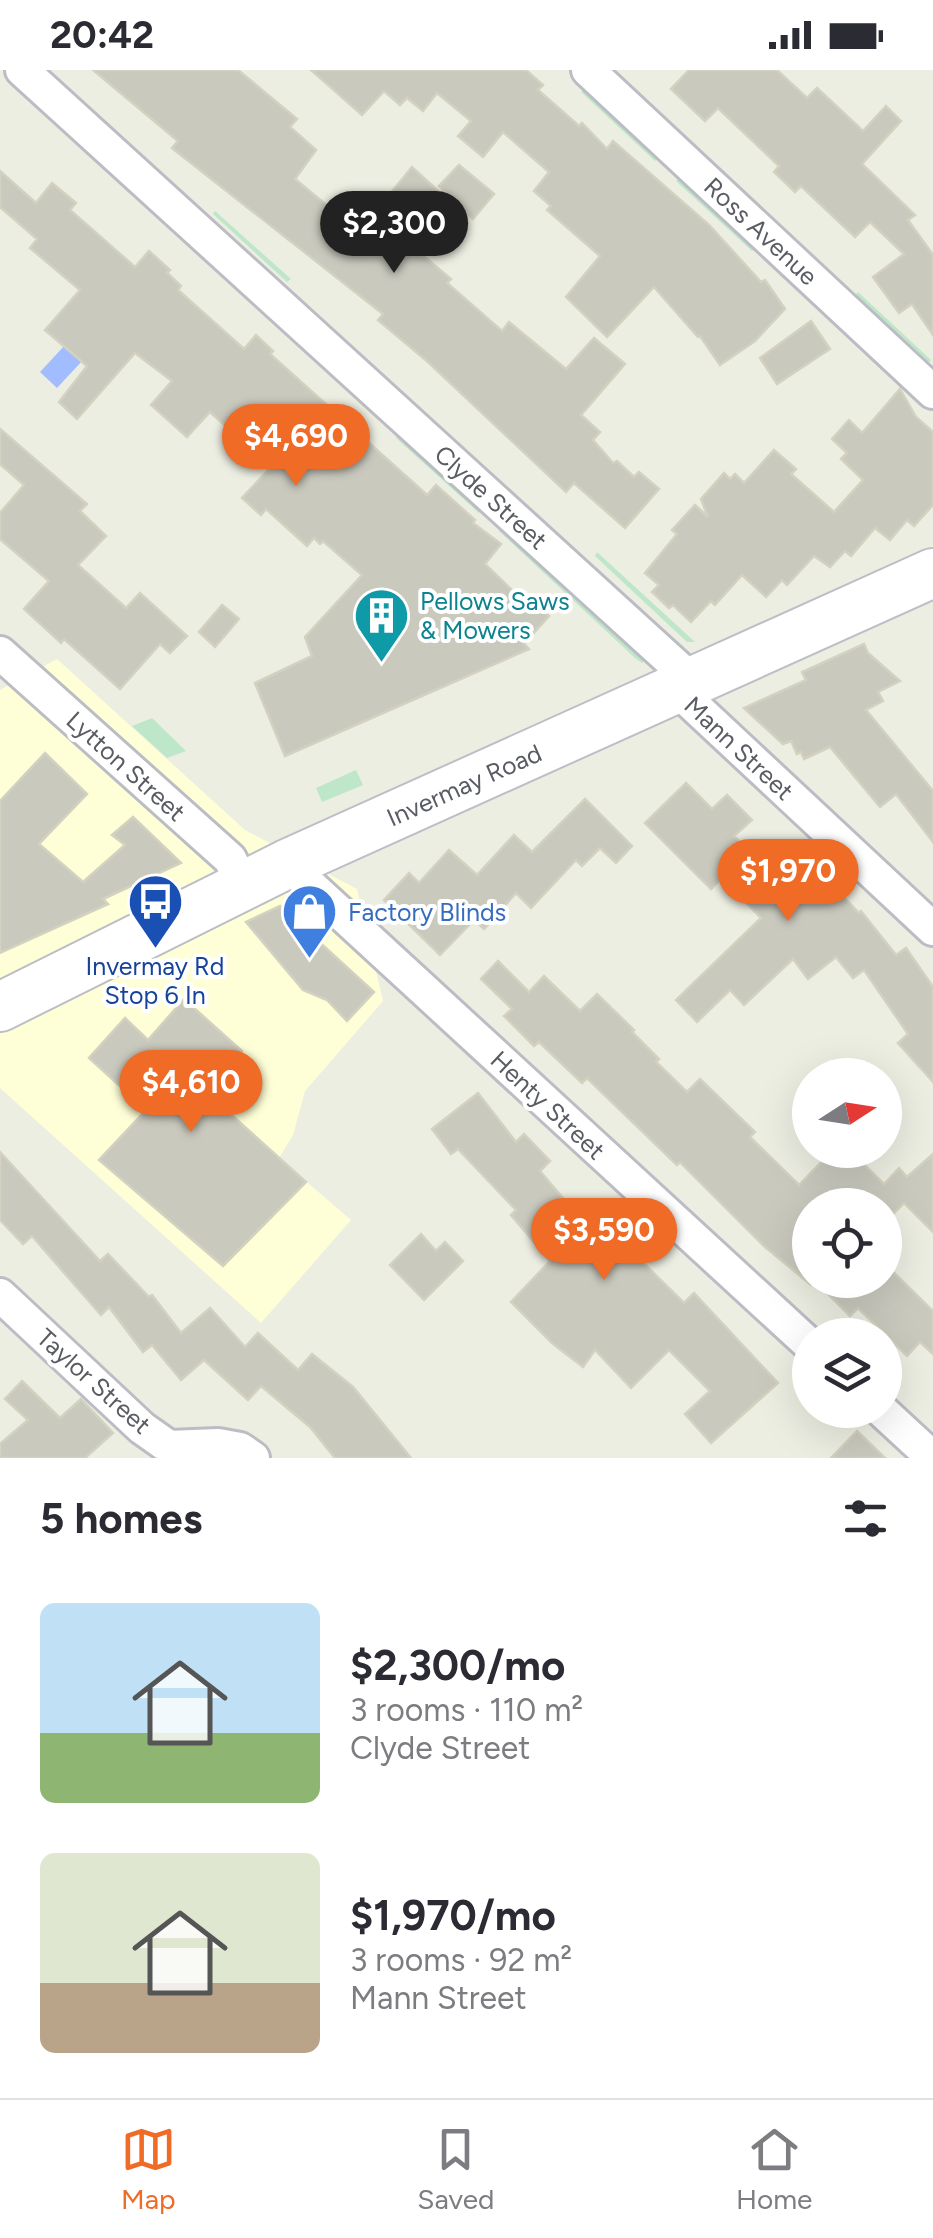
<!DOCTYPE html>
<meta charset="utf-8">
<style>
:root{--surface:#fff;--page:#f7f7f7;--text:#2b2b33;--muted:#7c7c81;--line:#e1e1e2;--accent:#f06b26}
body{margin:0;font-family:Figtree,sans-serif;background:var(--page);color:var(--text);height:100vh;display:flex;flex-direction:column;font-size:38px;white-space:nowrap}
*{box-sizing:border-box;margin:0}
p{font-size:32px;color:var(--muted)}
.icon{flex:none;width:55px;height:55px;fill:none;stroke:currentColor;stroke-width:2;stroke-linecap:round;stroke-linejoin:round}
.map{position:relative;height:1388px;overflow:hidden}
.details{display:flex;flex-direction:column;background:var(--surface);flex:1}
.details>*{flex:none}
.needle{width:65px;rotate:78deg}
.buttons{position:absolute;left:792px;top:988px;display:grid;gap:20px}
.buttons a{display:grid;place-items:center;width:110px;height:110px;border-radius:50%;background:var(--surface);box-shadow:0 10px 40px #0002;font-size:50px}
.price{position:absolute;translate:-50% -85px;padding:0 22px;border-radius:35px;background:var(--accent);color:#fff;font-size:32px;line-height:65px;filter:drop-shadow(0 2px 5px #0008)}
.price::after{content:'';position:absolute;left:50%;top:60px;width:30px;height:22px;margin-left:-15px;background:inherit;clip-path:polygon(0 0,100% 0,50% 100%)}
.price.selected{background:#222;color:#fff}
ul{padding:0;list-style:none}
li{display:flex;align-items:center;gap:30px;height:250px;padding:0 40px}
li span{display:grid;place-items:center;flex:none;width:280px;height:200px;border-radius:15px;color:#555}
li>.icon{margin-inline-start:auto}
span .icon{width:120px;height:120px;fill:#fffc;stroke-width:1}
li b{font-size:42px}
h2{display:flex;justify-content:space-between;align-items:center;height:120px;padding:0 40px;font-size:42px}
.status{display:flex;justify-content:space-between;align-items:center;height:70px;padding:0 50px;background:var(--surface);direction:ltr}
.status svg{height:28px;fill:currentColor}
.menu{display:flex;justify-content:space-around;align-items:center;height:140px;border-top:2px solid var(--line);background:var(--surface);font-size:28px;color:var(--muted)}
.menu a{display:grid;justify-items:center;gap:5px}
.menu .selected{color:var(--accent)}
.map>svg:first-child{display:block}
.commercial{fill:#feffd6}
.green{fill:#bde7c8}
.water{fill:#a1bdff}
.building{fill:#c9c9be;stroke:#d3d2c0;stroke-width:2.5}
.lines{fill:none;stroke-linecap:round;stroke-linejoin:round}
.minor-casing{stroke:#bcbdc4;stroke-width:38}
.secondary-casing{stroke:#bdbec6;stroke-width:52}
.minor{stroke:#fff;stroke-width:32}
.secondary{stroke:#fff;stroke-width:48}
.labels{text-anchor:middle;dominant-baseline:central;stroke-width:8;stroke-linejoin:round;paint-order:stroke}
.street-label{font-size:25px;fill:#5a5c63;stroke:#fff}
.culture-label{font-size:25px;fill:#0d838f;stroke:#fff;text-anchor:start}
.shop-label{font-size:25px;fill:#366cbe;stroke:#fff;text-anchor:start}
.transit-label{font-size:25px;fill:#164399;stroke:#fff}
</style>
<div class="status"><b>20:42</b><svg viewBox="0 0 49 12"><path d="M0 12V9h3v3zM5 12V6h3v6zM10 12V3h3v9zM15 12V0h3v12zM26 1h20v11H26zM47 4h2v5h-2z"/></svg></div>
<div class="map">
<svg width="933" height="1388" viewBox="0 0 933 1388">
<rect width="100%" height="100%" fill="#edeee2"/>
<polygon class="commercial" points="57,589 245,760 357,819 383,931 305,1021 293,1065 279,1088 351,1150 261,1253 0,1018 0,620"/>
<g class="green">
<polygon points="586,18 659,86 655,91 581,22"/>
<polygon points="681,107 756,175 752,181 676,111"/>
<polygon points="215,141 291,209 287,212 213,144"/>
<polygon points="858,222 931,290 926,296 854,227"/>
<polygon points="400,365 482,439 479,443 396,368"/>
<polygon points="502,457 641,584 645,590 642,593 635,588 499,461"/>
<polygon points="597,482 695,572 687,572 595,486"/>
<polygon points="152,648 186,681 167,688 132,656"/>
<polygon points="356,700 363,715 322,732 316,718"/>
</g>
<polygon class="water" points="66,274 83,290 57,318 40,302"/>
<g class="building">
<polygon points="93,0 238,0 297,49 290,57 316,80 295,109 359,162 412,97 438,121 401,167 451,209 447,213 502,261 509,252 566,299 594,268 625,294 581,345 600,362 593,370 613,393 617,391 634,407 639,402 659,419 625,458 574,413 566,422 428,292 378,250 383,244 172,78 178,71"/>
<polygon points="311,0 526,0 543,15 538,20 579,56 582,53 607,79 613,71 709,155 761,212 765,210 785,239 755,271 720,295 700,266 698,267 654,217 607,267 566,227 600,186 547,140 551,136 534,121 549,102 503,62 483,87 458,66 471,51 437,23 423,41 407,28 400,35 384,21 362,45"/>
<polygon points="689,0 777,0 807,28 817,18 863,61 886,36 901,51 862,94 915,145 908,150 933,185 933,265 912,234 899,243 873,207 904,184 870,152 855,167 801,116 795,122 774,102 779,96 718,38 705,51 671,19"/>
<polygon points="459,95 494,124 473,149 439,116"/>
<polygon points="0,101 36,133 52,113 76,133 70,140 135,197 149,181 170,200 167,203 181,216 178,220 244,279 256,265 273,281 270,284 427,425 436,415 475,450 473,453 501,474 485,494 518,526 523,521 549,546 524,574 529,579 285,686 255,613 312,586 305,567 362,505 323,471 320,474 314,468 307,476 266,439 261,445 242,428 271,397 210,342 187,367 151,335 172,311 135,283 77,349 59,332 87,296 45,260 80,220 30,178 37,169 0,137"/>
<polygon points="811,251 830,279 777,314 760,288"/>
<polygon points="900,319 916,347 933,362 933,435 914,456 907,450 890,470 875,458 851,486 845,481 830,497 814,486 787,515 782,510 766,527 742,505 715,535 711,531 691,552 673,535 669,538 652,522 659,515 645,503 677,464 672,460 695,435 708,447 701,429 724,403 730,409 735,404 744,413 774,380 796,399 791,404 834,442 863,410 841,389 847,383 832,369 849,350 862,363"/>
<polygon points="0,359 87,434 80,441 106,466 78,495 126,538 140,523 187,566 170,583 160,574 120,619 64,569 61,573 24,539 49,511 0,469 0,443 24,415 0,394"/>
<polygon points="222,535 239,549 215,577 199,562"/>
<polygon points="864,574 868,583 900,611 878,622 883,631 866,640 933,721 933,772 896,724 880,737 830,677 804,689 801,682 797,684 791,671 783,674 744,638 806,610 802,602"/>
<polygon points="45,683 87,724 39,774 83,812 125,775 112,765 133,747 181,793 103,829 108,834 0,883 0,731"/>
<polygon points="686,713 712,739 727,725 752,750 734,766 789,822 815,797 859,843 861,841 896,885 906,878 933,917 933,1012 898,973 908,964 864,900 853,908 836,887 808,909 793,889 744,935 730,920 697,952 676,930 761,848 722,808 711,819 645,753"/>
<polygon points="585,729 632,776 616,793 600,778 582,796 576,790 531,838 516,823 484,859 474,850 440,885 384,830 409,803 419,813 449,780 477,805 514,765 532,782"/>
<polygon points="280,836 374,922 347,951 327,930 303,920 246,852"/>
<polygon points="498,891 529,922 544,906 580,941 597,924 634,960 632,962 659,989 656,992 687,1022 700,1009 755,1062 750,1067 799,1115 833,1080 849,1080 884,1114 899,1098 907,1107 933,1084 933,1162 904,1133 885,1152 885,1135 810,1135 810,1214 764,1176 680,1092 677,1095 587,1008 582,1013 539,972 534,976 504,946 512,939 481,909"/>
<polygon points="184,929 242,981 206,1022 306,1112 223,1196 99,1090 146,1040 89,988 125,948 148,970"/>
<polygon points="478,1023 516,1072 524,1064 550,1091 540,1101 585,1154 597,1141 614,1158 611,1161 684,1233 694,1223 778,1313 711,1373 685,1344 710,1321 669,1280 631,1318 595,1280 583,1297 552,1273 511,1232 550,1191 511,1145 516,1140 458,1079 451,1084 432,1059"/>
<polygon points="0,1082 100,1191 108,1184 149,1227 152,1225 181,1263 210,1238 245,1277 258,1263 298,1300 312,1284 353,1317 411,1388 335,1388 310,1357 261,1316 248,1330 204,1290 181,1310 152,1275 143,1282 109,1237 101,1245 32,1166 23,1174 0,1150"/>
<polygon points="421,1164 436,1181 445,1172 463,1191 424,1230 390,1195"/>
<polygon points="885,1194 933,1241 933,1284 920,1272 907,1286 858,1238 850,1246 814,1210 885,1210"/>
<polygon points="22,1311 60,1348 81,1329 113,1363 85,1388 0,1388 0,1374 28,1350 5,1329"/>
<polygon points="857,1361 885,1388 831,1388"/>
</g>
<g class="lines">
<defs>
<g id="minor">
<polyline points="22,0 693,611"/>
<polyline points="588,0 933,322"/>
<polyline points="0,583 230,789 243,815"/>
<polyline points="676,619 933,859"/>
<polyline points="287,794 810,1275"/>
<polyline points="0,1225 142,1358 169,1377 218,1375 240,1379 253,1388"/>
<polyline points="881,1340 933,1388"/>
</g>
<polyline id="secondary" points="0,937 287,794 933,503"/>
</defs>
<use href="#minor" class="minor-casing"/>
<use href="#secondary" class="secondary-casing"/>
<use href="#minor" class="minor"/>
<use href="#secondary" class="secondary"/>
</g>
<defs>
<symbol id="building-pin" viewBox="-11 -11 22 30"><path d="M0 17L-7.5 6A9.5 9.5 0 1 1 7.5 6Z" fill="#0f9aa8" stroke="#fff"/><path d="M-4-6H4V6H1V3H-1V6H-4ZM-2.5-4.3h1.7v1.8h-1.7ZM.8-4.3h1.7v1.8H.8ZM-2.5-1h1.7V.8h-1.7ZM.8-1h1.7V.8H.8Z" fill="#fff"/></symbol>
<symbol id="bus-pin" viewBox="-11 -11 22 30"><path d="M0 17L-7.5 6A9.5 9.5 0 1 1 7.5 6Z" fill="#1a4fb4" stroke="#fff"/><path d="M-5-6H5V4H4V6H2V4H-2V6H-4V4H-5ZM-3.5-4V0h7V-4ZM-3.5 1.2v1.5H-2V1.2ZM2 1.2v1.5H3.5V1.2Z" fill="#fff"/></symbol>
<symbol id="shop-pin" viewBox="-11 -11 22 30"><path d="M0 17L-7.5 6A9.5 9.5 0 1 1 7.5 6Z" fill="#3f7fe0" stroke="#fff"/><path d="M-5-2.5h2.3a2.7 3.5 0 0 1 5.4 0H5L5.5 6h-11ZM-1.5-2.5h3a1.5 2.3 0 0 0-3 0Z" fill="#fff"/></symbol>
</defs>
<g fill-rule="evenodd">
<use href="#building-pin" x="350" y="514" width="63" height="86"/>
<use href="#bus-pin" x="124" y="800" width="63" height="86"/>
<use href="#shop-pin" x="278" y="810" width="63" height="86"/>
</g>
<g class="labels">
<g class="street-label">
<text transform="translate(761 161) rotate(43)">Ross Avenue</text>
<text transform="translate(491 427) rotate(42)">Clyde Street</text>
<text transform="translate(739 678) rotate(43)">Mann Street</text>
<text transform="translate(126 696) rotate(42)">Lytton Street</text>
<text transform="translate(464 715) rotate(-24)">Invermay Road</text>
<text transform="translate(548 1035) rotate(43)">Henty Street</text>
<text transform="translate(94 1311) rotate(42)">Taylor Street</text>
</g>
<g class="culture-label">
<text x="420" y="531">Pellows Saws<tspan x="420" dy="29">&amp; Mowers</tspan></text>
</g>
<g class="shop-label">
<text x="348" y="842">Factory Blinds</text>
</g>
<g class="transit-label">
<text x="155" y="896">Invermay Rd<tspan x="155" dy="29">Stop 6 In</tspan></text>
</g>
</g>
</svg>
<div class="buttons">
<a><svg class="needle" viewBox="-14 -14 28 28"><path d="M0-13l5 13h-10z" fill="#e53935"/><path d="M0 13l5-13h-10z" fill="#7c7c81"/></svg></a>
<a><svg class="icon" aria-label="locate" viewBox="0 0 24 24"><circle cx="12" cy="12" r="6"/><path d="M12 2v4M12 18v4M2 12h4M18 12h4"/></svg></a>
<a><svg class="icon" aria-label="layers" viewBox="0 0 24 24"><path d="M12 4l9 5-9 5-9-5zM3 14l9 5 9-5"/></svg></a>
</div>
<b class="price selected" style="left:394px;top:206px">$2,300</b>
<b class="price" style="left:296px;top:419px">$4,690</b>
<b class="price" style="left:788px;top:854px">$1,970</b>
<b class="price" style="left:191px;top:1065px">$4,610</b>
<b class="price" style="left:604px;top:1213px">$3,590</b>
</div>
<section class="details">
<h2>5 homes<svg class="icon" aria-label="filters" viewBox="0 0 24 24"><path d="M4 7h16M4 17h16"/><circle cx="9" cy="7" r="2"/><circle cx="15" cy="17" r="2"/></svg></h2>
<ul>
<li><span style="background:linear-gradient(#bfe0f5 65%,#8fb573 0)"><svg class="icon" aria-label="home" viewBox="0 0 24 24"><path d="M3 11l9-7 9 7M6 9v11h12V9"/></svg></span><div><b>$2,300/mo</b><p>3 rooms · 110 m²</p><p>Clyde Street</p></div></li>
<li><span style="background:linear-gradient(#dfe7d0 65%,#b9a48a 0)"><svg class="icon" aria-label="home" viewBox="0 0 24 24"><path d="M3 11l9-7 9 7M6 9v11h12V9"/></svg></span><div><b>$1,970/mo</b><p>3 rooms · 92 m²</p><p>Mann Street</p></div></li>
</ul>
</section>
<nav class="menu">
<a class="selected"><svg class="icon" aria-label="map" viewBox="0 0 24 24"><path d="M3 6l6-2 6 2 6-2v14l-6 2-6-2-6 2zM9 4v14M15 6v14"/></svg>Map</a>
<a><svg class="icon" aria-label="saved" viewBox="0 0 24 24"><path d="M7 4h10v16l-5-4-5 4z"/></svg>Saved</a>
<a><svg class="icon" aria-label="home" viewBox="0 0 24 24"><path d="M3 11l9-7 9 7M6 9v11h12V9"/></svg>Home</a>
</nav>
